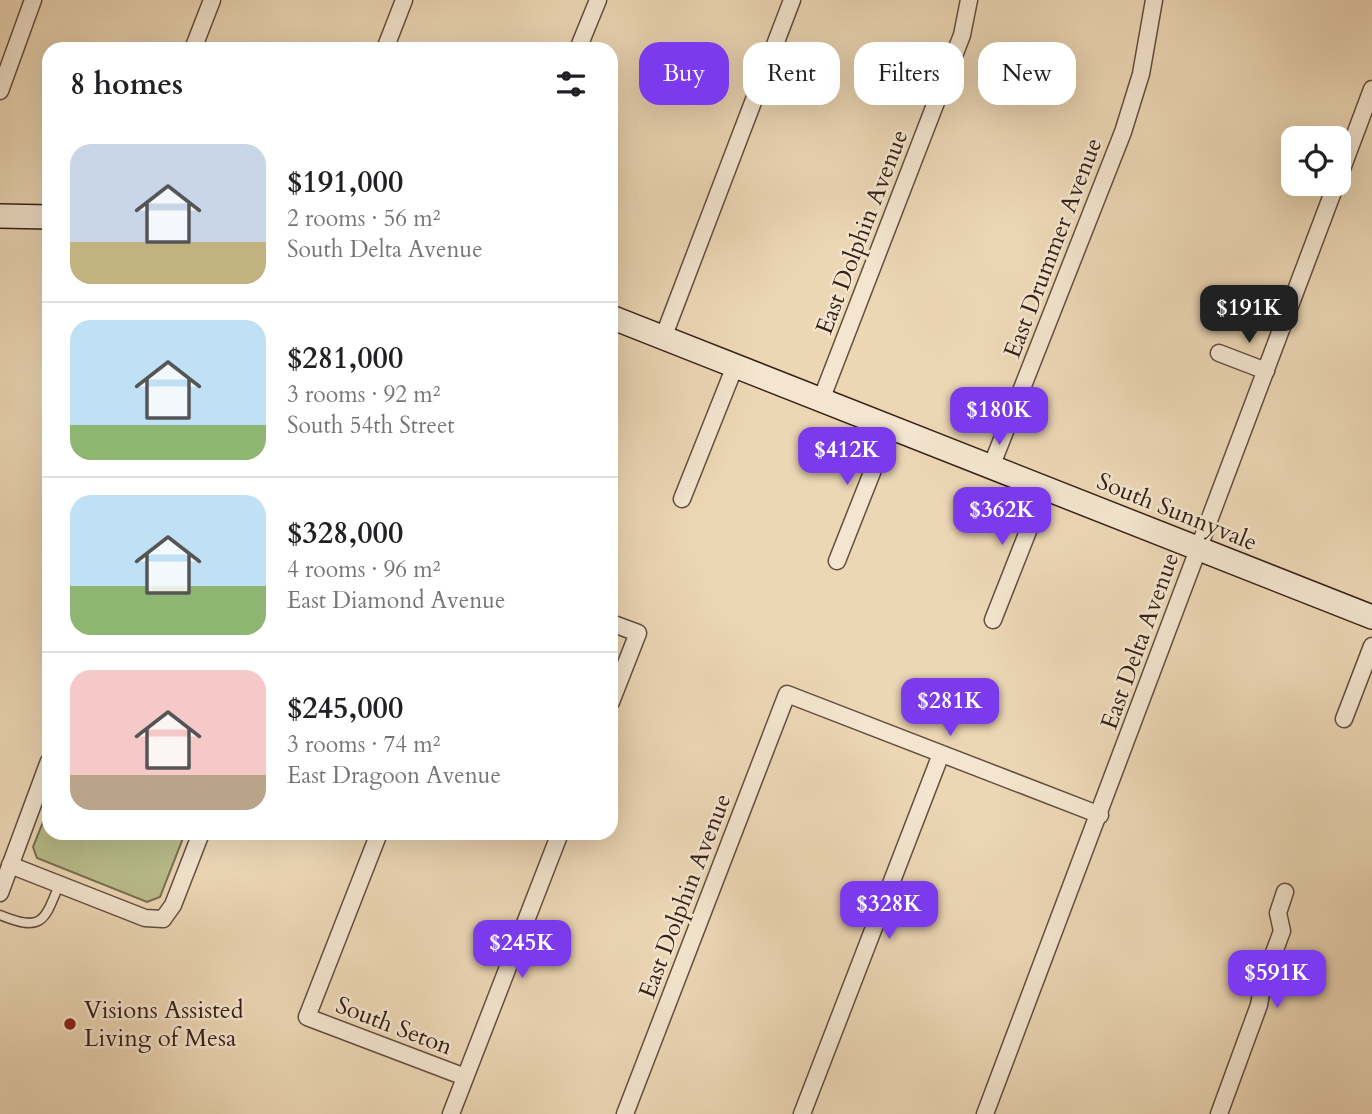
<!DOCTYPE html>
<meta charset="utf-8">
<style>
:root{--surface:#fff;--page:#f6f6f6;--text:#202124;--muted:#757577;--line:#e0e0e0;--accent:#7c3aed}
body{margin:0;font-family:Cardo,serif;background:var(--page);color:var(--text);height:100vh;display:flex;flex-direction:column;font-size:26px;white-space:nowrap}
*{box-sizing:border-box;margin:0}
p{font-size:23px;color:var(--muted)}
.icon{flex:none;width:38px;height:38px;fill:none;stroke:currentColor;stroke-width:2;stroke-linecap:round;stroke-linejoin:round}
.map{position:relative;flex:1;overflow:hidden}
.drawer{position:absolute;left:42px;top:42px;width:576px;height:798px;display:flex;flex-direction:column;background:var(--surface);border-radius:21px;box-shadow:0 7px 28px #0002}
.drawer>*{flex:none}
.banner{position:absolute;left:639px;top:42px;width:628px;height:63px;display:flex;gap:14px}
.controls{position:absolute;left:1281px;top:126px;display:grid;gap:14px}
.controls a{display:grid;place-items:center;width:70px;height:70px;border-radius:14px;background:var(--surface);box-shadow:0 7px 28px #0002;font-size:35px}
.price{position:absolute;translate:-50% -60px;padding:0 16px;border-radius:14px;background:var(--accent);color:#fff;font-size:23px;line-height:46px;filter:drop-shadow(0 2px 4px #0008)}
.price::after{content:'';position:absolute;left:50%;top:42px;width:21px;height:16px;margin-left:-10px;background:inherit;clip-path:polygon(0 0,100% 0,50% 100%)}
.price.current{background:#222;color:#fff}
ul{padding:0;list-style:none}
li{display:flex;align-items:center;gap:21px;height:175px;padding:0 28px}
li+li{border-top:2px solid var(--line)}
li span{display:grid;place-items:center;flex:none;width:196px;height:140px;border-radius:21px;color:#555}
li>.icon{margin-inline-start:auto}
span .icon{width:84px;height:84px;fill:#fffc;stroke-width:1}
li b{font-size:30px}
h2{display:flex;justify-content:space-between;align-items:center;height:84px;padding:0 28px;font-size:30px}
.tag{padding:0 24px;border-radius:21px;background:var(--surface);box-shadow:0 7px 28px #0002;font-size:24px;line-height:63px}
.tag.current{background:var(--accent);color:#fff}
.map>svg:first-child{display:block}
.green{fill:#babe8c;stroke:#786f52;stroke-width:2}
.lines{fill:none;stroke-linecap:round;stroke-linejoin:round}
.lane-casing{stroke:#644e3e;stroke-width:11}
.street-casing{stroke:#644e3e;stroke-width:19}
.secondary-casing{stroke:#372017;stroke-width:26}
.lane{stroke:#f3e5cf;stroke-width:8}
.street{stroke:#f3e5cf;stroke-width:16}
.secondary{stroke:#f3e5cf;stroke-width:23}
.poi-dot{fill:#8f2418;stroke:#f3e5cf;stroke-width:2.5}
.labels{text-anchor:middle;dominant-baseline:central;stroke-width:5;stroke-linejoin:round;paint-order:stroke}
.street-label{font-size:24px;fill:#372017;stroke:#f3e5cf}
.poi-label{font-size:24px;fill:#372017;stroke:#f3e5cf;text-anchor:start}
</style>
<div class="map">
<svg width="1372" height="1114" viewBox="0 0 1372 1114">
<rect width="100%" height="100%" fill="#ecd7b5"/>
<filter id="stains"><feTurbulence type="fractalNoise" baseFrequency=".00286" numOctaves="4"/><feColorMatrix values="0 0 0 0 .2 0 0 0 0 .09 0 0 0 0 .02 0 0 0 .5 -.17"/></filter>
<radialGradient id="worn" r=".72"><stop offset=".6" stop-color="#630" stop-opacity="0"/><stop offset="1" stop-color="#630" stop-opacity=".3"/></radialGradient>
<polygon class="green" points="49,807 49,833 185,833 160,897 147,902 37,858 33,847"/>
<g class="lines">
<defs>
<path id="lane" d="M0 915C42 932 44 922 59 885"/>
<g id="street">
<polyline points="193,49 212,0"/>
<polyline points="385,49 404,0"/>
<polyline points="578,49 598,0"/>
<polyline points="0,91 33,0"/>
<polyline points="1291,164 1293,165"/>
<polyline points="1339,177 1372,89"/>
<polyline points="663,338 792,0"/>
<polyline points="1219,353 1266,371"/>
<polyline points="821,400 962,35 969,0"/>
<polyline points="991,467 1123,132 1141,74 1154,0"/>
<polyline points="682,499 735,366"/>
<polyline points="837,561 890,427"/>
<polyline points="993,620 1045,488"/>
<polyline points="611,623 638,633 611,702"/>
<polyline points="1344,719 1372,646"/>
<polyline points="379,833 307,1017 465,1077"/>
<polyline points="10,865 145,918 163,919 173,905 201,833"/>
<polyline points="0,893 49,761"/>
<polyline points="451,1114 560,833"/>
<polyline points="625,1114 787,694 1100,815"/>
<polyline points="802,1114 941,754"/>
<polyline points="985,1114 1336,184"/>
<polyline points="1219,1114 1259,1005 1263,982 1282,931 1278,913 1285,892"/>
</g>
<g id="secondary">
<polyline points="0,216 49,217"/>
<polyline points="611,317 1372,617"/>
</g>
</defs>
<use href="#lane" class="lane-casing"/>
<use href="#street" class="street-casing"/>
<use href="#secondary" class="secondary-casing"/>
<use href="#lane" class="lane"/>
<use href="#street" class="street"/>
<use href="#secondary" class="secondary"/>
</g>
<circle class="poi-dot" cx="70" cy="1024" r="7"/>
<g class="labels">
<g class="street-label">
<text transform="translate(862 232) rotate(-69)">East Dolphin Avenue</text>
<text transform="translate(1053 248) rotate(-69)">East Drummer Avenue</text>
<text transform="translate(1177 512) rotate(22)">South Sunnyvale</text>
<text transform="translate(1140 641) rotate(-70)">East Delta Avenue</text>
<text transform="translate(685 896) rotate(-69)">East Dolphin Avenue</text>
<text transform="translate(394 1026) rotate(21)">South Seton</text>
</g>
<g class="poi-label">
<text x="84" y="1010">Visions Assisted<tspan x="84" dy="28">Living of Mesa</tspan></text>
</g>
</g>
<rect width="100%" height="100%" filter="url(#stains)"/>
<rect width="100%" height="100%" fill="url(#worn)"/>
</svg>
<div class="controls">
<a><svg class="icon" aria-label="locate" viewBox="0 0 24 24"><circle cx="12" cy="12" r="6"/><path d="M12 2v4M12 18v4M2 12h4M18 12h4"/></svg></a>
</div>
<b class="price current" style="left:1249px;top:345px">$191K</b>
<b class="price" style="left:999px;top:447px">$180K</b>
<b class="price" style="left:847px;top:487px">$412K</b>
<b class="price" style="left:1002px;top:547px">$362K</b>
<b class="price" style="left:950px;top:738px">$281K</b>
<b class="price" style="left:889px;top:941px">$328K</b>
<b class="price" style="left:522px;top:980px">$245K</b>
<b class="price" style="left:1277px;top:1010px">$591K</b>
<div class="banner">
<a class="tag current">Buy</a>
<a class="tag">Rent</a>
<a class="tag">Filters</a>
<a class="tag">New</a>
</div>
<section class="drawer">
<h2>8 homes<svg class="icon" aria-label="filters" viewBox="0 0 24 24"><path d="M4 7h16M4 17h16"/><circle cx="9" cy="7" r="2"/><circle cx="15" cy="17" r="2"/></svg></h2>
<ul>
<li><span style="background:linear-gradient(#c9d6e8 70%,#c2b280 0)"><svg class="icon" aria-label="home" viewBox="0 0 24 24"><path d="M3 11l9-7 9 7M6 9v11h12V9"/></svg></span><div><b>$191,000</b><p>2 rooms · 56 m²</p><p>South Delta Avenue</p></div></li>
<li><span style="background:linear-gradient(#bfe0f5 75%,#8fb573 0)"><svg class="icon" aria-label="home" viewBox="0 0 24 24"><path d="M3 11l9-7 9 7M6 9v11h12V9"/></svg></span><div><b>$281,000</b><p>3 rooms · 92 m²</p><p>South 54th Street</p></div></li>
<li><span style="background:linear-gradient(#bfe0f5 65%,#8fb573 0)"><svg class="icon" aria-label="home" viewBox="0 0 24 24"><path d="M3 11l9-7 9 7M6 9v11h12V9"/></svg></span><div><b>$328,000</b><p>4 rooms · 96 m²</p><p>East Diamond Avenue</p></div></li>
<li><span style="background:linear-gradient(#f6c9c9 75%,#b9a48a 0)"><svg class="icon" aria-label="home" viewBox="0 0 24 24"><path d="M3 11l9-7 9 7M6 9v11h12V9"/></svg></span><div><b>$245,000</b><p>3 rooms · 74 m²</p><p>East Dragoon Avenue</p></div></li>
</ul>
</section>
</div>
